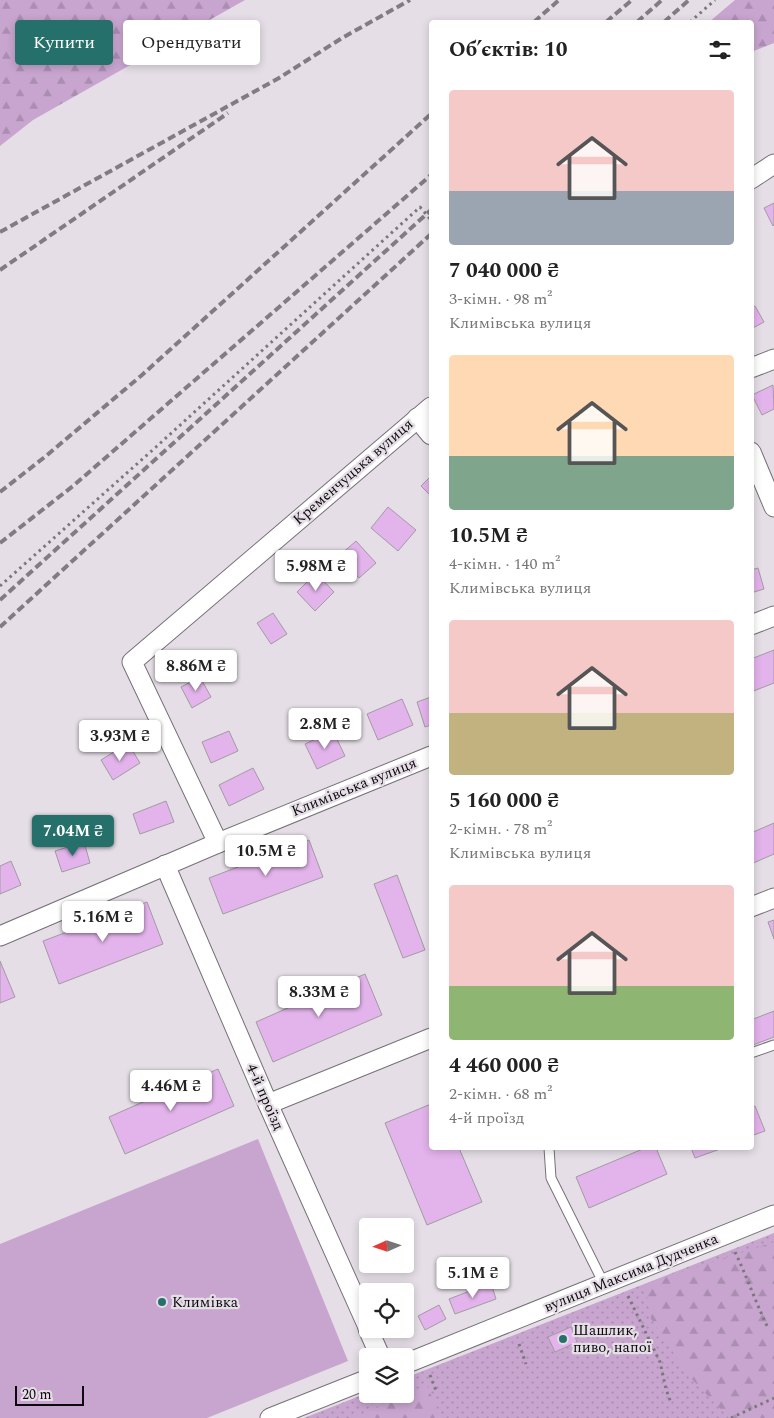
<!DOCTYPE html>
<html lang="uk">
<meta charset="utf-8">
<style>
:root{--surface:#fff;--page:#f6f6f6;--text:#222;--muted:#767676;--accent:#26706b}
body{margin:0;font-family:Spectral,serif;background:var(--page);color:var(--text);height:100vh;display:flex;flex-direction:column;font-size:19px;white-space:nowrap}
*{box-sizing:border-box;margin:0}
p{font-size:16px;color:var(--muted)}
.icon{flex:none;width:28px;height:28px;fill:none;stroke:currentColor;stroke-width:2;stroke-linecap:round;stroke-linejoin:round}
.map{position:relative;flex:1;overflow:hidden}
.details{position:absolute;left:429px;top:20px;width:325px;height:1130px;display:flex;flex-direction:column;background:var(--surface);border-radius:5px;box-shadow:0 2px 8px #0003}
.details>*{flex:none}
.hud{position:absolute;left:15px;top:20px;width:339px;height:45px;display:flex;gap:10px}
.needle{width:32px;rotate:267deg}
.controls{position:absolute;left:359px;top:1218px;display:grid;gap:10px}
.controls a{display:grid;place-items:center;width:55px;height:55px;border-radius:5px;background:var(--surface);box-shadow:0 2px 8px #0003;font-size:25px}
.scale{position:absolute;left:15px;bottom:12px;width:69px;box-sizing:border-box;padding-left:5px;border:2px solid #0c0a0d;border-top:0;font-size:14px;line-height:18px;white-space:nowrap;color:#0c0a0d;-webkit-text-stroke:4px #e5dee6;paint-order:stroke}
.price{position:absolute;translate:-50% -42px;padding:0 11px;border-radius:5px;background:#fff;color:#222;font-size:16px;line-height:32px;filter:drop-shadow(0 1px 2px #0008)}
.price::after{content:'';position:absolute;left:50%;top:30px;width:15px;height:11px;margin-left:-8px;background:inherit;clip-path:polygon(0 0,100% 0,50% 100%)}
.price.selected{background:var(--accent);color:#fff}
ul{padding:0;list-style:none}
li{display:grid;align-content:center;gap:10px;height:265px;padding:0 20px}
li span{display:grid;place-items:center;height:155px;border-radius:5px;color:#555}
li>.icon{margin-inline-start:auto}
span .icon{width:90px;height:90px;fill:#fffc;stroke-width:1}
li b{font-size:21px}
h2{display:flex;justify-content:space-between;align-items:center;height:60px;padding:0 20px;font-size:21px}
.chip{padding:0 18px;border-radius:5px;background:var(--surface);box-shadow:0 2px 8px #0003;font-size:18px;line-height:45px}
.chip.selected{background:var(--accent);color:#fff}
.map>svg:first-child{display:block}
.grass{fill:url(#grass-dots)}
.forest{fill:url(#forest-firs)}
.garden{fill:#c8a5cf}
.building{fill:#e3b3eb;stroke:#a19ba2}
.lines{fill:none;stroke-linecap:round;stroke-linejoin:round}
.service-casing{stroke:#767177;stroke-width:11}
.minor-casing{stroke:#767177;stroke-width:21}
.path{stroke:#7b777c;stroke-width:3;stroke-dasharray:2.5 4;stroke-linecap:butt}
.service{stroke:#fff;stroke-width:9}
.minor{stroke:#fff;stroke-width:19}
.rail{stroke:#817c82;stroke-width:4;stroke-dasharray:8 4;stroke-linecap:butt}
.poi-dot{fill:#26706b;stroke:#e5dee6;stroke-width:2}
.labels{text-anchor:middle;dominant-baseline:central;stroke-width:4.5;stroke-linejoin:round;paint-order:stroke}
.street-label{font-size:15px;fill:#0c0a0d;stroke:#e5dee6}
.poi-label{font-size:15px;fill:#0c0a0d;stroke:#e5dee6;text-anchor:start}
</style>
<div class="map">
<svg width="774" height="1418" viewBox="0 0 774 1418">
<defs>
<pattern id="grass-dots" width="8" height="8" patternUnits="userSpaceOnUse" patternTransform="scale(1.25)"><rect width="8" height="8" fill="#c8a5cf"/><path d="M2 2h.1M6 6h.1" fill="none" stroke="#ab8db1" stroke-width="1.8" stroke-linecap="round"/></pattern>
<pattern id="forest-firs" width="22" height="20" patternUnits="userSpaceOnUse" patternTransform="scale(1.25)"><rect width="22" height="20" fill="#c8a5cf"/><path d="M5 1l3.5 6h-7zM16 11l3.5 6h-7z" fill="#ab8db1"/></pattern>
</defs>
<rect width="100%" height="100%" fill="#e5dee6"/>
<polygon class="grass" points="774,1233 774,1418 304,1418 367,1393 405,1394 405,1378"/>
<g class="forest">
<polygon points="0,0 245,0 33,120 0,146"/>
<polygon points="735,0 774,0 774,43 751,52 751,22 709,22"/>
<polygon points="774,1242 774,1418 729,1418 689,1376 651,1319 645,1284"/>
<polygon points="427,1386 441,1418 353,1418"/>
</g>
<polygon class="garden" points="258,1139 348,1361 207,1418 0,1418 0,1244"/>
<g class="building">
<polygon points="774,203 774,225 773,226 764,208"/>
<polygon points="755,306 764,322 751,329 751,308"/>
<polygon points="773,385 774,409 762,415 752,395"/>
<polygon points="431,476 431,496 421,486"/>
<polygon points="388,507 416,530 398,551 371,528"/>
<polygon points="356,541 376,563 359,578 339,556"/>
<polygon points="758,568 764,589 751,593 751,570"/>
<polygon points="316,573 334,592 315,611 297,592"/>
<polygon points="273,613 287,634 271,644 257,623"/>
<polygon points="774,650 774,683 751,692 751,659"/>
<polygon points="200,677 211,697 192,708 181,687"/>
<polygon points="431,697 431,725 425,727 417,702"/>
<polygon points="402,699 413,725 378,740 367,714"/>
<polygon points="229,731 238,751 211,763 202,742"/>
<polygon points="333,731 345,756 317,769 305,744"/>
<polygon points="128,743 140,763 113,780 101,760"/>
<polygon points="253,768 264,789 229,806 219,785"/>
<polygon points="166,801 174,822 140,834 133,814"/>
<polygon points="774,823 774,854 751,864 751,833"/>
<polygon points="309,840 323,877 223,914 209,878"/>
<polygon points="84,842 90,863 62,872 55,851"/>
<polygon points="11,861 21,885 0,894 0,866"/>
<polygon points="397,875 425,950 403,958 374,884"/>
<polygon points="147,902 163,944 59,984 43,941"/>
<polygon points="774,920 774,939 768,922"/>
<polygon points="0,961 15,997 0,1003"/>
<polygon points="365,974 382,1015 273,1062 256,1022"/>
<polygon points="774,1011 774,1037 753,1045 751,1042 751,1020"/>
<polygon points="218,1069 234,1106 125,1154 109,1117"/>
<polygon points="431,1104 431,1148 459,1148 482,1202 427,1225 385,1123"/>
<polygon points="755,1106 765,1131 751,1136 751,1108"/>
<polygon points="645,1148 656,1148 667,1174 589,1208 576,1177"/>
<polygon points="691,1148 723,1148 695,1158"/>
<polygon points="491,1283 496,1299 455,1314 449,1299"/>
<polygon points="439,1305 446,1319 425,1330 418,1316"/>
<polygon points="571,1327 577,1342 555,1352 548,1337"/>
</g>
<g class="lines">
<defs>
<g id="service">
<polyline points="751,1053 774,1045"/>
<polyline points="549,1148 551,1178 604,1284"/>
</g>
<g id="minor">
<polyline points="751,179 774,164"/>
<polyline points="751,368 774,359"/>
<polyline points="417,418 431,435"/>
<polyline points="751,452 774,507"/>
<polyline points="751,625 774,616"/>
<polyline points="218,843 132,662 431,407"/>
<polyline points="165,865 268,1104 368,1327"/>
<polyline points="751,907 774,898"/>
<polyline points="0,936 218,843 431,756"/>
<polyline points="268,1104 431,1038"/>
<polyline points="368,1329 380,1356"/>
<polyline points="405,1364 774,1215"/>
<polyline points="270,1418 368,1379"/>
</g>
</defs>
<use href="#service" class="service-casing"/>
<use href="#minor" class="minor-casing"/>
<g class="path">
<polyline points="690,22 715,0"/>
<polyline points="0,586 156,447 420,207 431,220"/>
<path d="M735 1252C747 1277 756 1303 768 1328"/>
<polyline points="628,1296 660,1362 666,1389 671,1403"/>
<polyline points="519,1344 526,1364"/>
<polyline points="430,1375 437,1393"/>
<polyline points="731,1418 774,1398"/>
</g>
<use href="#service" class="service"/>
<use href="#minor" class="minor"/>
<g class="rail">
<polyline points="534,22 559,0"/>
<polyline points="606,22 632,0"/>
<polyline points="637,22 662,0"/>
<polyline points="664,22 689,0"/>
<polyline points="0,232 279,78 342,38 410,0"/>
<polyline points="0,270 228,113"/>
<polyline points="0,492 46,456 142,375 431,114"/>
<polyline points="0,543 73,486 431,175"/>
<polyline points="0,600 431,210"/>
<polyline points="0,627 431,234"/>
</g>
</g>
<g class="poi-dot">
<circle cx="162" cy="1302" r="5"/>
<circle cx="563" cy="1339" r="5"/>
</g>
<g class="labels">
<g class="street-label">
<text transform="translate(353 472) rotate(-41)">Кременчуцька вулиця</text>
<text transform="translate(354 787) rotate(-22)">Климівська вулиця</text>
<text transform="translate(265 1097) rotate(66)">4-й проїзд</text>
<text transform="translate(631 1273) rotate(-22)">вулиця Максима Дудченка</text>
</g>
<g class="poi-label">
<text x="172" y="1302">Климівка</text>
<text x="573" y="1330">Шашлик,<tspan x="573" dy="17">пиво, напої</tspan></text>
</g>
</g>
</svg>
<div class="controls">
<a><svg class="needle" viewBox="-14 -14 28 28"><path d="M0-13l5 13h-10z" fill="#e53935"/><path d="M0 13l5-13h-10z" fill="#767676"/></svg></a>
<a><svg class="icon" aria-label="locate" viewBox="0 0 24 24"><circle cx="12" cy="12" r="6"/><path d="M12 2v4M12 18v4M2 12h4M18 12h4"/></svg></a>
<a><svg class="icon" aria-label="layers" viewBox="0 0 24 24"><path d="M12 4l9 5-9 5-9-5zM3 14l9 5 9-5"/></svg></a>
</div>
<div class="scale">20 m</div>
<b class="price" style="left:316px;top:592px">5.98M ₴</b>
<b class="price" style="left:196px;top:692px">8.86M ₴</b>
<b class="price" style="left:325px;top:750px">2.8M ₴</b>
<b class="price" style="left:120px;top:762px">3.93M ₴</b>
<b class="price selected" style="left:73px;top:857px">7.04M ₴</b>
<b class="price" style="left:266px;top:877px">10.5M ₴</b>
<b class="price" style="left:103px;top:943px">5.16M ₴</b>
<b class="price" style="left:319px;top:1018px">8.33M ₴</b>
<b class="price" style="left:171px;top:1112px">4.46M ₴</b>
<b class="price" style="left:473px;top:1299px">5.1M ₴</b>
<div class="hud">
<a class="chip selected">Купити</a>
<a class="chip">Орендувати</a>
</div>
<section class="details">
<h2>Об’єктів: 10<svg class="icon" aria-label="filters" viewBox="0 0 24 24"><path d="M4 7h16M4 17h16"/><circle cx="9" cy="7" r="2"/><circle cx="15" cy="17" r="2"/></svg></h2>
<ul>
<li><span style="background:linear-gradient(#f6c9c9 65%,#9aa5b1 0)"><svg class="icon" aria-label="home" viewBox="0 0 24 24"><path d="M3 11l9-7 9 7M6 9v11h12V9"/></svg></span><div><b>7 040 000 ₴</b><p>3-кімн. · 98 m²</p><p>Климівська вулиця</p></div></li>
<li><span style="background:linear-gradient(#ffd9b3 65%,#7fa58c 0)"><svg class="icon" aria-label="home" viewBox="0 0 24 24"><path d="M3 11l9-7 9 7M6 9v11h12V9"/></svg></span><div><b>10.5M ₴</b><p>4-кімн. · 140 m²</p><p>Климівська вулиця</p></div></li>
<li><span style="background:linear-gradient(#f6c9c9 60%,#c2b280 0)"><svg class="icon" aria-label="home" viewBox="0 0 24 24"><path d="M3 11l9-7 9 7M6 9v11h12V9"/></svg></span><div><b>5 160 000 ₴</b><p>2-кімн. · 78 m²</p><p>Климівська вулиця</p></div></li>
<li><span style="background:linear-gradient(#f6c9c9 65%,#8fb573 0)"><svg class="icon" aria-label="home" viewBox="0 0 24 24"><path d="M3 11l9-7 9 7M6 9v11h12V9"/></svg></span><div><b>4 460 000 ₴</b><p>2-кімн. · 68 m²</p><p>4-й проїзд</p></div></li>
</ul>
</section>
</div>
